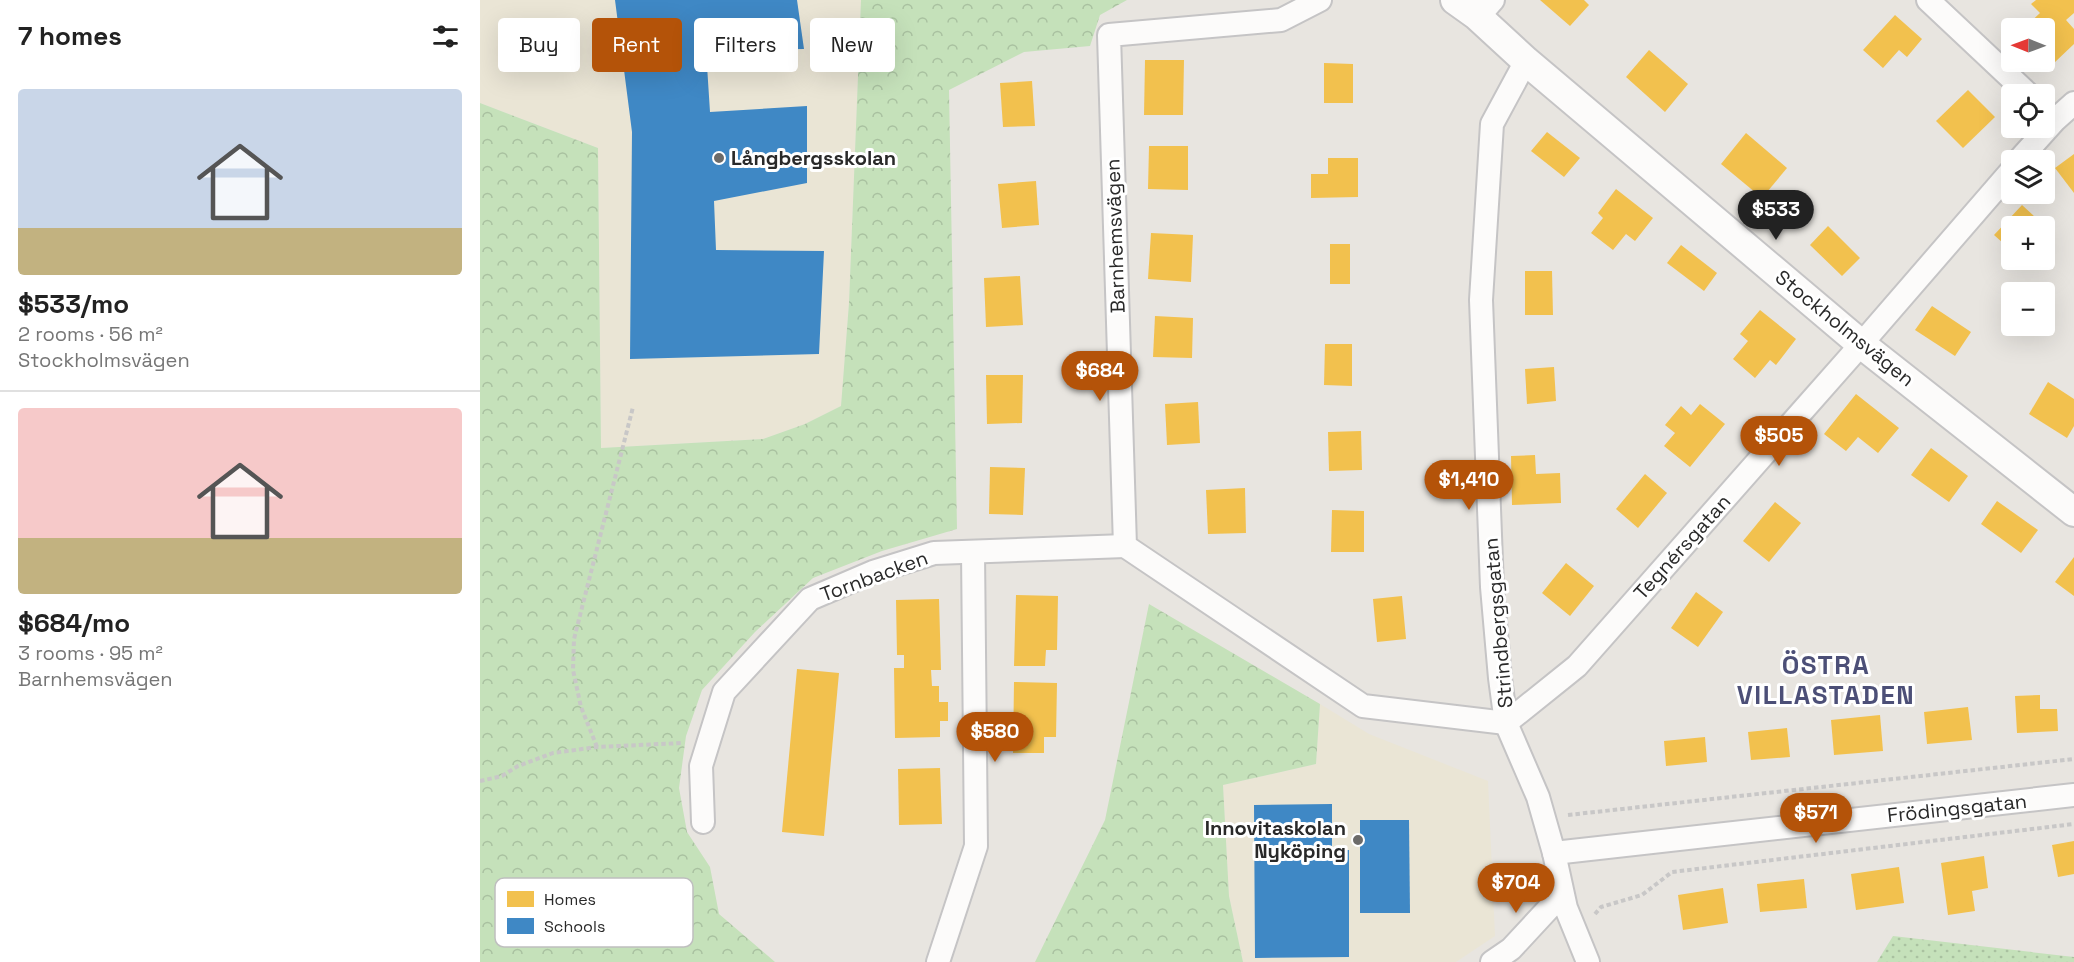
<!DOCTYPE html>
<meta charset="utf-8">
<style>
:root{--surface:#fff;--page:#f2f2f2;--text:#222;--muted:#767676;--line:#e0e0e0;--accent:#b45309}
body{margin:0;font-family:"Space Grotesk",sans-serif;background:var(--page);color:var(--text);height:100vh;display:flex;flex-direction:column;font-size:22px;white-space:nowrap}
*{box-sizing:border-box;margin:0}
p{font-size:20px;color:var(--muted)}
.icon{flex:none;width:33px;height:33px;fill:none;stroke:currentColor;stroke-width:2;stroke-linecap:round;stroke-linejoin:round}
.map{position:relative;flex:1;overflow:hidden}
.sheet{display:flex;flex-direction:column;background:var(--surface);width:480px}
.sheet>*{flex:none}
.guide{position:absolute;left:18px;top:18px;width:570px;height:54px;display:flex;gap:12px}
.needle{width:39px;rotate:271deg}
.buttons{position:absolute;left:1521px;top:18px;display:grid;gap:12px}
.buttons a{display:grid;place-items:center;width:54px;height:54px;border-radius:6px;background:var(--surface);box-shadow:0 6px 24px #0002;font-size:30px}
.price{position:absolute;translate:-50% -51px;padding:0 14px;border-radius:21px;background:var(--accent);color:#fff;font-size:20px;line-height:39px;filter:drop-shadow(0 2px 3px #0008)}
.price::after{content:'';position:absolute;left:50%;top:36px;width:18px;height:14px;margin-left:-9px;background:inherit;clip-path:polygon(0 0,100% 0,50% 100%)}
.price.selected{background:#222;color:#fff}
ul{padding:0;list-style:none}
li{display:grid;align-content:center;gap:12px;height:318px;padding:0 18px}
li+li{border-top:2px solid var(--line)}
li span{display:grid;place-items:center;height:186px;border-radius:6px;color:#555}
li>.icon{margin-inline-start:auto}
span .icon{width:108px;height:108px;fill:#fffc;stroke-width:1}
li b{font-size:26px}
h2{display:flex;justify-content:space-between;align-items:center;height:72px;padding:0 18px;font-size:26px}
.tag{padding:0 21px;border-radius:6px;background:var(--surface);box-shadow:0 6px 24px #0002;font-size:21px;line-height:54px}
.tag.selected{background:var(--accent);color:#fff}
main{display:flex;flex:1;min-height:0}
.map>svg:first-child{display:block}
.education{fill:#eae5d5}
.grass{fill:url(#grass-dots)}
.forest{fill:url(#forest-crowns)}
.homes{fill:#f2c14e}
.schools{fill:#3f88c5}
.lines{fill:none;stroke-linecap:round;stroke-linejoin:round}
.minor-casing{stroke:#c5c4c5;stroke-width:26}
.tertiary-casing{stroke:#c5c4c5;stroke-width:32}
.path{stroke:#c8c7c7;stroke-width:4;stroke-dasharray:4.5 3;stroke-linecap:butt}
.minor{stroke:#fcfbfa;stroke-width:22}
.tertiary{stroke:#fcfbfa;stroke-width:28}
.poi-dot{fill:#6c6b69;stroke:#fff;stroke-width:2}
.labels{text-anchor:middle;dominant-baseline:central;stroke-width:6;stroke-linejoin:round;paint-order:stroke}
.poi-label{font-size:20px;font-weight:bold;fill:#292929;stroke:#fff;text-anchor:start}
.street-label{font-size:20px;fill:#292929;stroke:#fff}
.district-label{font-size:26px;font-weight:bold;letter-spacing:1.5px;fill:#4c4f77;stroke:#fff}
.key{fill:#fff;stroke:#bfbfbf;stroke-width:1.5}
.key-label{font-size:16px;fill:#292929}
</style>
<main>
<section class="sheet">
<h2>7 homes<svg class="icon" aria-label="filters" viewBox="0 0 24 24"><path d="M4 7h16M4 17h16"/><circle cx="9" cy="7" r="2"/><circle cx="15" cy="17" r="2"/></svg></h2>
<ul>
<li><span style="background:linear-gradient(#c9d6e8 75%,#c2b280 0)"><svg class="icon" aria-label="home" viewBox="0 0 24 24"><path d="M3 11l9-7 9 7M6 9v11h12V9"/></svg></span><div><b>$533/mo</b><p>2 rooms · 56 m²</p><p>Stockholmsvägen</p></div></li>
<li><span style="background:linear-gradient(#f6c9c9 70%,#c2b280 0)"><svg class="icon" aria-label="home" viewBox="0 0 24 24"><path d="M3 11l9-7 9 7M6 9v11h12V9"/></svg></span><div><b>$684/mo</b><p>3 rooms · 95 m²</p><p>Barnhemsvägen</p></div></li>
</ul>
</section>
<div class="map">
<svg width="1594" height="962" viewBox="0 0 1594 962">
<defs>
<pattern id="grass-dots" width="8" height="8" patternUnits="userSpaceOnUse" patternTransform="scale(1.5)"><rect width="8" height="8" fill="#c5e1ba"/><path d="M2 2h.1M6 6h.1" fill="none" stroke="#a9c1a0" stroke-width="1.8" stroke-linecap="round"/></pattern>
<pattern id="forest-crowns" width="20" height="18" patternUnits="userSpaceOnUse" patternTransform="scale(1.5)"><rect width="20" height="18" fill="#c5e1ba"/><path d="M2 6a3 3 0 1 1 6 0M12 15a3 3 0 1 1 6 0" fill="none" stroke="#a9c1a0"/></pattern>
</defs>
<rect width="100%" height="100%" fill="#e8e5e0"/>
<g class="education">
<polygon points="0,0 381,0 369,303 361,406 325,424 283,439 121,448 118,148 0,103"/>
<polygon points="840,704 889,734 1008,781 1015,936 976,962 763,962 749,896 743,785 836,764"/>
</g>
<polygon class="grass" points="1413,936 1594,957 1594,962 1397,962"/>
<g class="forest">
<polygon points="381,0 647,0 620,15 610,46 544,52 469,90 477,529 402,551 333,578 275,632 222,690 206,736 199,788 207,832 230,867 239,914 295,962 0,962 0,103 118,148 121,448 283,439 325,424 361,406 369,303"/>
<polygon points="669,604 840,704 836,764 743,785 749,896 763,962 555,962 625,820"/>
</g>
<g class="homes">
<polygon points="1060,0 1104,0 1109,5 1090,26"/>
<polygon points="1556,0 1594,0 1594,13 1586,20 1594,29 1594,44 1574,63 1564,53 1564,28 1544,28 1560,13 1551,4"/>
<polygon points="1415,15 1442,39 1427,57 1419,50 1403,68 1383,50"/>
<polygon points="1169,50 1208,84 1185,112 1146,77"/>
<polygon points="665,60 704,60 703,115 664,115"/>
<polygon points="844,63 873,64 873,103 844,103"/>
<polygon points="552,81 555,126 523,127 520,83"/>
<polygon points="1488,90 1515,117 1483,148 1456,121"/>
<polygon points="1067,132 1100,158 1084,177 1051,151"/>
<polygon points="1266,133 1307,168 1282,198 1241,164"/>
<polygon points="669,146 708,146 708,190 668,189"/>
<polygon points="1594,154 1594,193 1575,168"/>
<polygon points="848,158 878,158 878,197 831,198 831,174 848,174"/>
<polygon points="556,181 559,225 522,228 518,184"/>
<polygon points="1136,189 1173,218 1155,241 1146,234 1133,250 1111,233 1123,218 1118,213"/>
<polygon points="1542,205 1565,226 1532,226 1532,251 1514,235"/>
<polygon points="1348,226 1380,258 1362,276 1330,245"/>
<polygon points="671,233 713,235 711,282 668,279"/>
<rect x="850" y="244" width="20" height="40"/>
<polygon points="1201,245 1237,273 1224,291 1187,263"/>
<polygon points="1045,271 1072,271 1073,315 1045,315"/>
<polygon points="540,276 543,325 506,327 504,278"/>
<polygon points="1452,306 1491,332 1475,356 1435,330"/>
<polygon points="1280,310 1316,339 1296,365 1290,360 1275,378 1253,359 1268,341 1260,334"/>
<polygon points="675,316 713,318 712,358 673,357"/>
<polygon points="845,344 872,344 872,386 844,385"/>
<polygon points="1074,367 1076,401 1047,404 1045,369"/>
<polygon points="506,375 543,375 542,423 507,424"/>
<polygon points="1568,382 1594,399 1594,426 1587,438 1549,414"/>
<polygon points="1376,394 1419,428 1398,453 1378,437 1366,451 1344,434"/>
<polygon points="718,402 720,443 687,445 685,404"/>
<polygon points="1220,404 1245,424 1210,467 1184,446 1195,433 1185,425 1201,406 1211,415"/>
<polygon points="881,431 882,470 849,471 848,432"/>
<polygon points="1451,448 1488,476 1469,502 1431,475"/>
<polygon points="1055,455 1056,474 1080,473 1081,503 1032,505 1031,456"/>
<polygon points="510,467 545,468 543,515 509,514"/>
<polygon points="1165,474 1187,493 1158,528 1136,509"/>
<polygon points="765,488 766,533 728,534 726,490"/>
<polygon points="1517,501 1558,530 1541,553 1501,524"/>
<polygon points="1295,502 1321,523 1289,562 1263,541"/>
<polygon points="852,510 884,511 884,552 851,552"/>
<polygon points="1594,557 1594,596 1575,582"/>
<polygon points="1086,563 1114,586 1090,616 1062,593"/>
<polygon points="1216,592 1243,612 1218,647 1191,628"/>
<polygon points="536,595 578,596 577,650 566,650 565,666 534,666"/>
<polygon points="922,596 926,639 897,642 893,599"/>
<polygon points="459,599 461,670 451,670 452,686 459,686 459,702 468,702 468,721 460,721 460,737 415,738 414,668 424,668 424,655 417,655 416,600"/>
<polygon points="317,669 359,673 344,836 302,832"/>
<polygon points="534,682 577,683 576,737 564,737 564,753 533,753"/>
<polygon points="1560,695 1560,709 1577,709 1578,731 1537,733 1535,696"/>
<polygon points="1488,707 1492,740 1447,744 1444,712"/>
<polygon points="1400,715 1403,751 1354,755 1351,720"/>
<polygon points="1307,728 1310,757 1271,760 1268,732"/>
<polygon points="1225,737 1227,762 1186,766 1184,741"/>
<polygon points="460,768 462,824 419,825 418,769"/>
<polygon points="1594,841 1594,874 1578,877 1572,845"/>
<polygon points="1504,856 1508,888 1492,891 1495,911 1468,915 1461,863"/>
<polygon points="1419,867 1424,903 1376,910 1371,874"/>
<polygon points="1324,879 1327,908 1280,912 1277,884"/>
<polygon points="1243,888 1248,923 1203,930 1198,895"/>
</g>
<g class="schools">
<polygon points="135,0 317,0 324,49 226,50 230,112 327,106 327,183 234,201 236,250 344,251 339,354 150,359 152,132"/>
<polygon points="852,804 852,850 869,850 869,957 775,958 774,805"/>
<polygon points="880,820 929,820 930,913 880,913"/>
</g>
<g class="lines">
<defs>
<g id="minor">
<polyline points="840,0 801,20 629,35 645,546 883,706 1026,723 1097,666 1370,357 1532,170"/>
<polyline points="1448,0 1548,94"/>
<polyline points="996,15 1006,8 1013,0"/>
<polyline points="1046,61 1012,124 1001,300 1012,587 1020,678 1026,723 1058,797 1074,853 1086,908 1108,962"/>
<polyline points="1539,160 1575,120 1594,103"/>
<polyline points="223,822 221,766 244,692 330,599 393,572 454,553 645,546"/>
<polyline points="1074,853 1594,795"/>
<polyline points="458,962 496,846 493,552"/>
<polyline points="1012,962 1031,949 1082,894"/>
</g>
<polyline id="tertiary" points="975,0 996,15 1046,61 1381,344 1594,512"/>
</defs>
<use href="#minor" class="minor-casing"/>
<use href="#tertiary" class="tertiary-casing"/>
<g class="path">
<polyline points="117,747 101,707 93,670 94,639 153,407"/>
<polyline points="0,781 22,776 38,766 73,753 117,747 202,743"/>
<polyline points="1088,815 1594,759"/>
<polyline points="1115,914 1121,907 1162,895 1192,872 1594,824"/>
</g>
<use href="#minor" class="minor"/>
<use href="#tertiary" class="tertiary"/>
</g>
<g class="poi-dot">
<circle cx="239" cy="158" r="6"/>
<circle cx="878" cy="840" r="6"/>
</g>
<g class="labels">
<g class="poi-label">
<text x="251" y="158">Långbergsskolan</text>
<text x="866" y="828" text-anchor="end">Innovitaskolan<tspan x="866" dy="23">Nyköping</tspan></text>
</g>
<g class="street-label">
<text transform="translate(635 236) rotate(-92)">Barnhemsvägen</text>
<text transform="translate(1365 328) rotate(39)">Stockholmsvägen</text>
<text transform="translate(1202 547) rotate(-48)">Tegnérsgatan</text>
<text transform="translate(394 576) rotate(-20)">Tornbacken</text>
<text transform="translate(1018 623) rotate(-95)">Strindbergsgatan</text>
<text transform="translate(1477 808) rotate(-6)">Frödingsgatan</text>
</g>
<g class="district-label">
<text x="1346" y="665">ÖSTRA<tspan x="1346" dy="30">VILLASTADEN</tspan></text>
</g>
</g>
<rect x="15" y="878" width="198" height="69" rx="9" class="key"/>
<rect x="27" y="891" width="27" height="16" fill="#f2c14e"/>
<rect x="27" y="918" width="27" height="16" fill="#3f88c5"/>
<g class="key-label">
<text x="64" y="905">Homes</text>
<text x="64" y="932">Schools</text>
</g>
</svg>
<div class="buttons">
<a><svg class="needle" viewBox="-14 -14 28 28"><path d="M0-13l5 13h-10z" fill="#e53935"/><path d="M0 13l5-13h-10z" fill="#767676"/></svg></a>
<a><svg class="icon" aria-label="locate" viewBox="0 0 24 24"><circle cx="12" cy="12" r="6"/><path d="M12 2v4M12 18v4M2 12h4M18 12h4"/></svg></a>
<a><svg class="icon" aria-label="layers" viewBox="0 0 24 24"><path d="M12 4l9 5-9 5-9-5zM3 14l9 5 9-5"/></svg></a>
<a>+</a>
<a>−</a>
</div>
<b class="price selected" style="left:1296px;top:241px">$533</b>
<b class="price" style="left:620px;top:402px">$684</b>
<b class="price" style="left:1299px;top:467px">$505</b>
<b class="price" style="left:989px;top:511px">$1,410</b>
<b class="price" style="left:515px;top:763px">$580</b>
<b class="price" style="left:1336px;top:844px">$571</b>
<b class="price" style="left:1036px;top:914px">$704</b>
<div class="guide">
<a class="tag">Buy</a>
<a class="tag selected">Rent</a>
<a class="tag">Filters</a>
<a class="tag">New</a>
</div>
</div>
</main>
